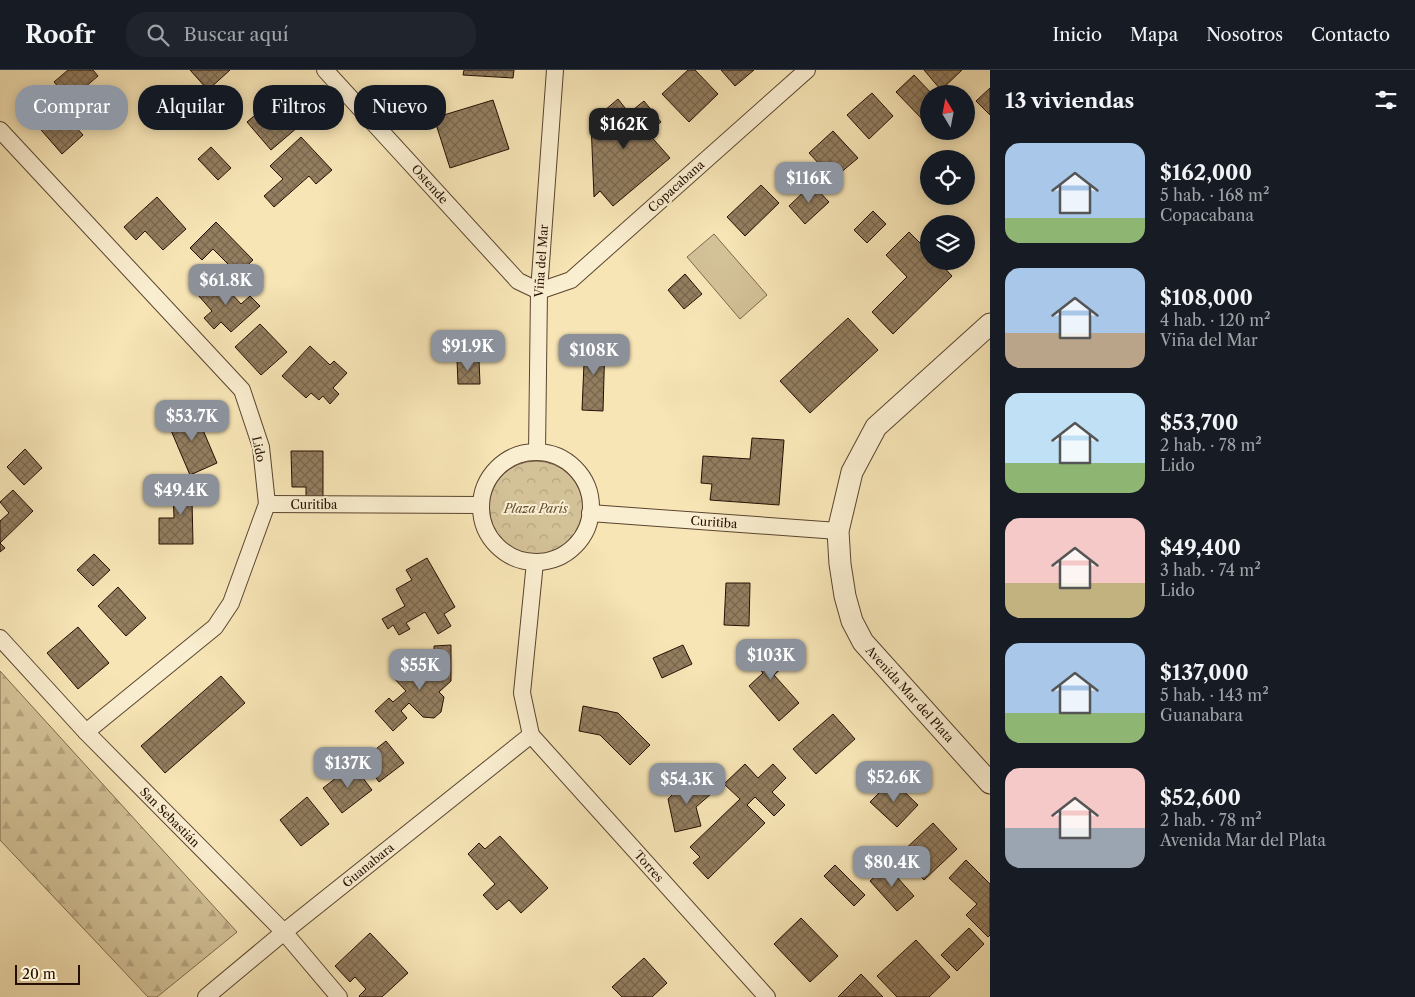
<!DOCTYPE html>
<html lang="es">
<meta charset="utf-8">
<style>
:root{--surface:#171b24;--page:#20242c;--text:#f1f3f6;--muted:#9ea1a6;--line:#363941;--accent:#8c9099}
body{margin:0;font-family:"Libre Caslon Text",serif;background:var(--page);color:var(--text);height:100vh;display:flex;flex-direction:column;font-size:19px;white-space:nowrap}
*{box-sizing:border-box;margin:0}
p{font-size:16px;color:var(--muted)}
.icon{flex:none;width:28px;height:28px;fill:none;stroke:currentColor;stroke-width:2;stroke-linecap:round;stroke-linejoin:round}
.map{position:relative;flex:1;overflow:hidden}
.panel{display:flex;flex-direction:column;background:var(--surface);width:425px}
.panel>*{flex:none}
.hud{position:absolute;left:15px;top:15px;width:475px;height:45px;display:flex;gap:10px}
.needle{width:32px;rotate:350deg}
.fabs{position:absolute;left:920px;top:15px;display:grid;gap:10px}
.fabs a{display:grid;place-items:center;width:55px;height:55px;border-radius:50%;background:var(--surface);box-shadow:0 2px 12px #0003;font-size:25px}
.scale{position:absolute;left:15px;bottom:12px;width:65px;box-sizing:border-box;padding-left:5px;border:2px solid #260f02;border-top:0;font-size:14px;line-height:18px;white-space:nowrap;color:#260f02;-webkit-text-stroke:4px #faeed0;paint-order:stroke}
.price{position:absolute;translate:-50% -42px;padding:0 11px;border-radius:10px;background:var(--accent);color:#fff;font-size:16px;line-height:32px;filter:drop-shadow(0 1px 2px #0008)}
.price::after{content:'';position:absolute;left:50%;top:30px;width:15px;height:11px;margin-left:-8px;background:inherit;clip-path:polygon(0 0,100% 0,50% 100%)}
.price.current{background:#222;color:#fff}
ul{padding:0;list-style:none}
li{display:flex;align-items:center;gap:15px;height:125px;padding:0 15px}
li span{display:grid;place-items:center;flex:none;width:140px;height:100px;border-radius:15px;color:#555}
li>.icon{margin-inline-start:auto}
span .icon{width:60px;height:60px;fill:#fffc;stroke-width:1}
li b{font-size:21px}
h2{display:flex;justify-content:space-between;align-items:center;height:60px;padding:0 15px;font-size:21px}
.pill{padding:0 18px;border-radius:20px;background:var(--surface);box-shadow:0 2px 12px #0003;font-size:18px;line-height:45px}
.pill.current{background:var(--accent);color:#fff}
header{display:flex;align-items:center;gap:30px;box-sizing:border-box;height:70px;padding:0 25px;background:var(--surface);border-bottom:1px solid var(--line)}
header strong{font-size:24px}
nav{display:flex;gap:28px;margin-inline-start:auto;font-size:18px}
.search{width:350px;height:45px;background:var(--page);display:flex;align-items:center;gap:12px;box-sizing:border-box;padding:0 18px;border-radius:20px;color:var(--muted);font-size:19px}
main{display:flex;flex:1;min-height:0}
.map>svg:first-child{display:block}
.grass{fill:#d3c197;stroke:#7c684c}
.forest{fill:url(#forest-firs);stroke:#7c684c}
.park{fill:url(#park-crowns);stroke:#7c684c}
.building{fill:url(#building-cross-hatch);stroke:#260f02}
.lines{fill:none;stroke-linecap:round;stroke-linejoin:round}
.minor-casing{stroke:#5a442f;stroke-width:18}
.tertiary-casing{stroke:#5a442f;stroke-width:23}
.minor{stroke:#faeed0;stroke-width:16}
.tertiary{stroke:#faeed0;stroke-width:21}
.labels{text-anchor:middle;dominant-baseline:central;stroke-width:4;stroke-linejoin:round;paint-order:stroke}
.street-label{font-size:12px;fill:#260f02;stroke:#faeed0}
.park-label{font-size:12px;font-style:italic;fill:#634d36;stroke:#faeed0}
</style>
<header>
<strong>Roofr</strong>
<div class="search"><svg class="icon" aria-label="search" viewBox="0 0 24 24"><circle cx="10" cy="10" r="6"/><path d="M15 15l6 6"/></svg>Buscar aquí</div>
<nav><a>Inicio</a><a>Mapa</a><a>Nosotros</a><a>Contacto</a></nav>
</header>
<main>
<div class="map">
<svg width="990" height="927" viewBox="0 0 990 927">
<defs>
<pattern id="forest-firs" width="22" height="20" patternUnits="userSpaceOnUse" patternTransform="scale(1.25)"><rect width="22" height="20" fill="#d3c197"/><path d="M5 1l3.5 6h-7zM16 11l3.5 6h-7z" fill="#b5a580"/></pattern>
<pattern id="park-crowns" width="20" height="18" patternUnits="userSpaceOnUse" patternTransform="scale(1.25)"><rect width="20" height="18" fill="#d3c197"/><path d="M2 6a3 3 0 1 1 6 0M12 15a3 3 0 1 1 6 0" fill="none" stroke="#b5a580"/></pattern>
<pattern id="building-cross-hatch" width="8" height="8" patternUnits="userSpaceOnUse" patternTransform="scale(1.25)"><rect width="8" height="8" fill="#937e60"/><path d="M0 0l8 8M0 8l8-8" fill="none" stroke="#78664d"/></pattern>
</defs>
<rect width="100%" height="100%" fill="#f7e5b6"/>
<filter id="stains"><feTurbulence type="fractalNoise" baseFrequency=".004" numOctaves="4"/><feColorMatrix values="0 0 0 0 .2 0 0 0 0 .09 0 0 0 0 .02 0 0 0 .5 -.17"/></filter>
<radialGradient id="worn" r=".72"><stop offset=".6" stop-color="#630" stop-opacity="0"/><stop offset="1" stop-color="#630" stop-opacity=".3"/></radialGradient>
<polygon class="grass" points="714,164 767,225 740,249 687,187"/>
<polygon class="forest" points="0,601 237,862 157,927 148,927 0,770"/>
<circle class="park" cx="536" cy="438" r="47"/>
<g class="building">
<polygon points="68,0 93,0 98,6 70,30 54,12"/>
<polygon points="190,0 230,0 208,20"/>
<polygon points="464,0 514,0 513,8 463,5"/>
<polygon points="688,0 695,0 718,24 689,52 662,24"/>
<polygon points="721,0 754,0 735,16"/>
<polygon points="924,0 962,0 941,20"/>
<polygon points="914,5 932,24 929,24 929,44 923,50 896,22"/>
<polygon points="990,18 990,45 976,31"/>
<polygon points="872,23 893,46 869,69 847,45"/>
<polygon points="274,29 298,57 271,80 247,52"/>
<polygon points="618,29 629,43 644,31 661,52 648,63 670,88 613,136 600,121 594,127 591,52"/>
<polygon points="493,30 509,79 450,98 434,48"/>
<polygon points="56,35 83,65 62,84 35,53"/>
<polygon points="833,61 858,88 833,109 809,83"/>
<polygon points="301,67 332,100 316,114 309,106 274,137 264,126 283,109 270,96"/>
<polygon points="211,77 231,98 218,110 198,89"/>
<polygon points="812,114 829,132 805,154 789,136"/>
<polygon points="761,115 779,133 745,166 727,147"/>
<polygon points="157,127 186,159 163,180 145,161 136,170 124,157"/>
<polygon points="873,141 886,154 867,173 854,160"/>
<polygon points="216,152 253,190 238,204 213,179 202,190 190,178"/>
<polygon points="909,162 929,182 929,191 938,191 952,206 893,264 872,242 907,207 886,185"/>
<polygon points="685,204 702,224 684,239 668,220"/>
<polygon points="217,208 241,234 250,226 260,236 231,262 221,252 214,259 204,248 212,241 198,225"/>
<polygon points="848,248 878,280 810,343 780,311"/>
<polygon points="260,254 287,282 261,305 235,277"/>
<polygon points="585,270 605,271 603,341 582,340"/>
<polygon points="310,276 330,295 334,291 347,303 333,318 339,324 330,334 323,326 319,330 311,323 306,328 282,306"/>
<polygon points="457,290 479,290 480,314 458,314"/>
<polygon points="194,339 217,393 190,405 167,351"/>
<polygon points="752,368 784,370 779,435 710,430 712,414 701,413 703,386 750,389"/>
<polygon points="25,379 42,398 24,415 7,397"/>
<polygon points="291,381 323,381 323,428 306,429 306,417 292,417"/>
<polygon points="173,415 205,415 205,430 192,430 193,474 159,474 159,448 174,448"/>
<polygon points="13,420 33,441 0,473 5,478 0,482 0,451 9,443 0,432"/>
<polygon points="94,484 110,500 93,516 77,500"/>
<polygon points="427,488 455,537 444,544 451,556 438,564 425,542 406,553 410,559 399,565 393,555 388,559 382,549 405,536 396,519 412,510 406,500"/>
<polygon points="726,513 750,513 749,556 724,555"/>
<polygon points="118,517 146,548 126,566 98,536"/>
<polygon points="78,557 109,593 78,619 47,583"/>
<polygon points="762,569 785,595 774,605 799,633 779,651 749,616 763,603 746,583"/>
<polygon points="451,575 451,611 439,622 444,627 441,642 434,648 423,647 409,633 401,641 407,648 393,661 375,641 389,628 393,632 406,621 391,605 403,595 419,612 434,599 434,576"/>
<polygon points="683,575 692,594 662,608 653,588"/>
<polygon points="221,606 245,633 165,703 141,676"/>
<polygon points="583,636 618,643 650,675 630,695 600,665 579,661"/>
<polygon points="833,644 855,669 816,704 793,679"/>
<polygon points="386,671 404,693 379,712 362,690"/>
<polygon points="745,694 758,708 773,694 786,708 772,722 785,735 774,746 755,727 747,735 765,753 708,809 693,793 700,787 690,777 740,729 724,714"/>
<polygon points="353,695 372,720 342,743 323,718"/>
<polygon points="692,705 711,724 696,737 701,756 675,762 668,729"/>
<polygon points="892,710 918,735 897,757 870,732"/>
<polygon points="307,727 329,754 301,776 280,750"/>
<polygon points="933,753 957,779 924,810 900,784"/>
<polygon points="500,766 548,818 521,843 509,830 497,840 483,825 495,814 468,784 479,773 485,779"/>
<polygon points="966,790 990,814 990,865 988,867 966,845 977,834 949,808"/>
<polygon points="835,795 865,825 854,836 824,806"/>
<polygon points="887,796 914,826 897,841 870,811"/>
<polygon points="801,848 838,886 810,912 774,874"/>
<polygon points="969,858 984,874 957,901 941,885"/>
<polygon points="370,863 408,903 382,927 360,927 359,926 366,919 355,907 350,912 335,896"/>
<polygon points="916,870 950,907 929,927 897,927 877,906"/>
<polygon points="644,888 667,913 652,927 622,927 612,917"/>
<polygon points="861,904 883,927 838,927"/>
</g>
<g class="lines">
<defs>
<g id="minor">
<polyline points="325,0 518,211 539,221 571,210 807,0"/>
<polyline points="0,60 242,320 261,377 267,434 231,533 215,557 86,662"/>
<polyline points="537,382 539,221 555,0"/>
<circle cx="536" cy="437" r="55"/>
<polyline points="267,434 481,435"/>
<polyline points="590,443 838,461"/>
<polyline points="0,568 86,662 284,862 339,927"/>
<polyline points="531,665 767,927"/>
<polyline points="531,665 522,623 535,492"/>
<polyline points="206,927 284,862 531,665"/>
</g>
<polyline id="tertiary" points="990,254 876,357 852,402 838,461 840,494 845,526 852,551 863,572 990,713"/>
</defs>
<use href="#minor" class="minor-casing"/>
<use href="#tertiary" class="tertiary-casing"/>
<use href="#minor" class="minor"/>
<use href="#tertiary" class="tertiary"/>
</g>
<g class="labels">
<g class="street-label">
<text transform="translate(430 114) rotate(48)">Ostende</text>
<text transform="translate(676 116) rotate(-42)">Copacabana</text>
<text transform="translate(541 191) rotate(-86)">Viña del Mar</text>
<text transform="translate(259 379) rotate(78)">Lido</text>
<text x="314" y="434">Curitiba</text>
<text transform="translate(714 452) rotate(4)">Curitiba</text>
<text transform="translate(910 624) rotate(48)">Avenida Mar del Plata</text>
<text transform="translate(170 747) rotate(45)">San Sebastián</text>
<text transform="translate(368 795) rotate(-39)">Guanabara</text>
<text transform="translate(649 796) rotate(48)">Torres</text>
</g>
<g class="park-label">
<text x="536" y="438">Plaza París</text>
</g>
</g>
<rect width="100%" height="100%" filter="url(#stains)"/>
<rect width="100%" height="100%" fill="url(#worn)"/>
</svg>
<div class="fabs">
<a><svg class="needle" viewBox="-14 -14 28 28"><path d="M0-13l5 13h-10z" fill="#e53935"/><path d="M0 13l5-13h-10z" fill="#9ea1a6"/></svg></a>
<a><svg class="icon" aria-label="locate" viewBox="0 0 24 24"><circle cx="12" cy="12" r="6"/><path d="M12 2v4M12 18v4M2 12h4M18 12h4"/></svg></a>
<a><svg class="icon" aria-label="layers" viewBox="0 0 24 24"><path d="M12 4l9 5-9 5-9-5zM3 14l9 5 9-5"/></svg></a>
</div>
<div class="scale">20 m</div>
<b class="price current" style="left:624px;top:80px">$162K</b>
<b class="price" style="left:809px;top:134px">$116K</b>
<b class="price" style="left:226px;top:236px">$61.8K</b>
<b class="price" style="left:468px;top:302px">$91.9K</b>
<b class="price" style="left:594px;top:306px">$108K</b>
<b class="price" style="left:192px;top:372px">$53.7K</b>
<b class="price" style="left:181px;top:446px">$49.4K</b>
<b class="price" style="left:771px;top:611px">$103K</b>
<b class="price" style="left:420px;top:621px">$55K</b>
<b class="price" style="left:348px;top:719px">$137K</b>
<b class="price" style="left:894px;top:733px">$52.6K</b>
<b class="price" style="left:687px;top:735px">$54.3K</b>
<b class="price" style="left:892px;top:818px">$80.4K</b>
<div class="hud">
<a class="pill current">Comprar</a>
<a class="pill">Alquilar</a>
<a class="pill">Filtros</a>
<a class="pill">Nuevo</a>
</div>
</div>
<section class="panel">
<h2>13 viviendas<svg class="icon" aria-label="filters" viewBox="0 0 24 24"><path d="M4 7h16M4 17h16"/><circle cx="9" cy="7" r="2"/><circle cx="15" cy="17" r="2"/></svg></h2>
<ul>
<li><span style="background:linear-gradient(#a9c7e8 75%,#8fb573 0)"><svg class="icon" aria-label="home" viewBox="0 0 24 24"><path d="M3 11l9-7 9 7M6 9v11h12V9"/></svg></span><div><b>$162,000</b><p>5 hab. · 168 m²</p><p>Copacabana</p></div></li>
<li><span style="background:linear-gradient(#a9c7e8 65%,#b9a48a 0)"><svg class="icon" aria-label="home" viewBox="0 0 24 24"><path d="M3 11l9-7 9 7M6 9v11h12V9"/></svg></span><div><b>$108,000</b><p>4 hab. · 120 m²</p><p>Viña del Mar</p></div></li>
<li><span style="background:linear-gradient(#bfe0f5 70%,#8fb573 0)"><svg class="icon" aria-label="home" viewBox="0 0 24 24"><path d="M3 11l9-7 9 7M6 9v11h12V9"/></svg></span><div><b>$53,700</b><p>2 hab. · 78 m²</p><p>Lido</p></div></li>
<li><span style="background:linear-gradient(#f6c9c9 65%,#c2b280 0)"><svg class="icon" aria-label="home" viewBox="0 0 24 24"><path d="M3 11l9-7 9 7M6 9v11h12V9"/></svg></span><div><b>$49,400</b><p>3 hab. · 74 m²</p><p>Lido</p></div></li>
<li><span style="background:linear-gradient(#a9c7e8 70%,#8fb573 0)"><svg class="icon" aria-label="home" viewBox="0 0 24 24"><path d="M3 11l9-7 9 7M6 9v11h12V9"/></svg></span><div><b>$137,000</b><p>5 hab. · 143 m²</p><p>Guanabara</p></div></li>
<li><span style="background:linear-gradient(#f6c9c9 60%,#9aa5b1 0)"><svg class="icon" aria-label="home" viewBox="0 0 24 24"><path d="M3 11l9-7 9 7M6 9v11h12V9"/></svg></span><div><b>$52,600</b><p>2 hab. · 78 m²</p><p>Avenida Mar del Plata</p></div></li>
</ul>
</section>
</main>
